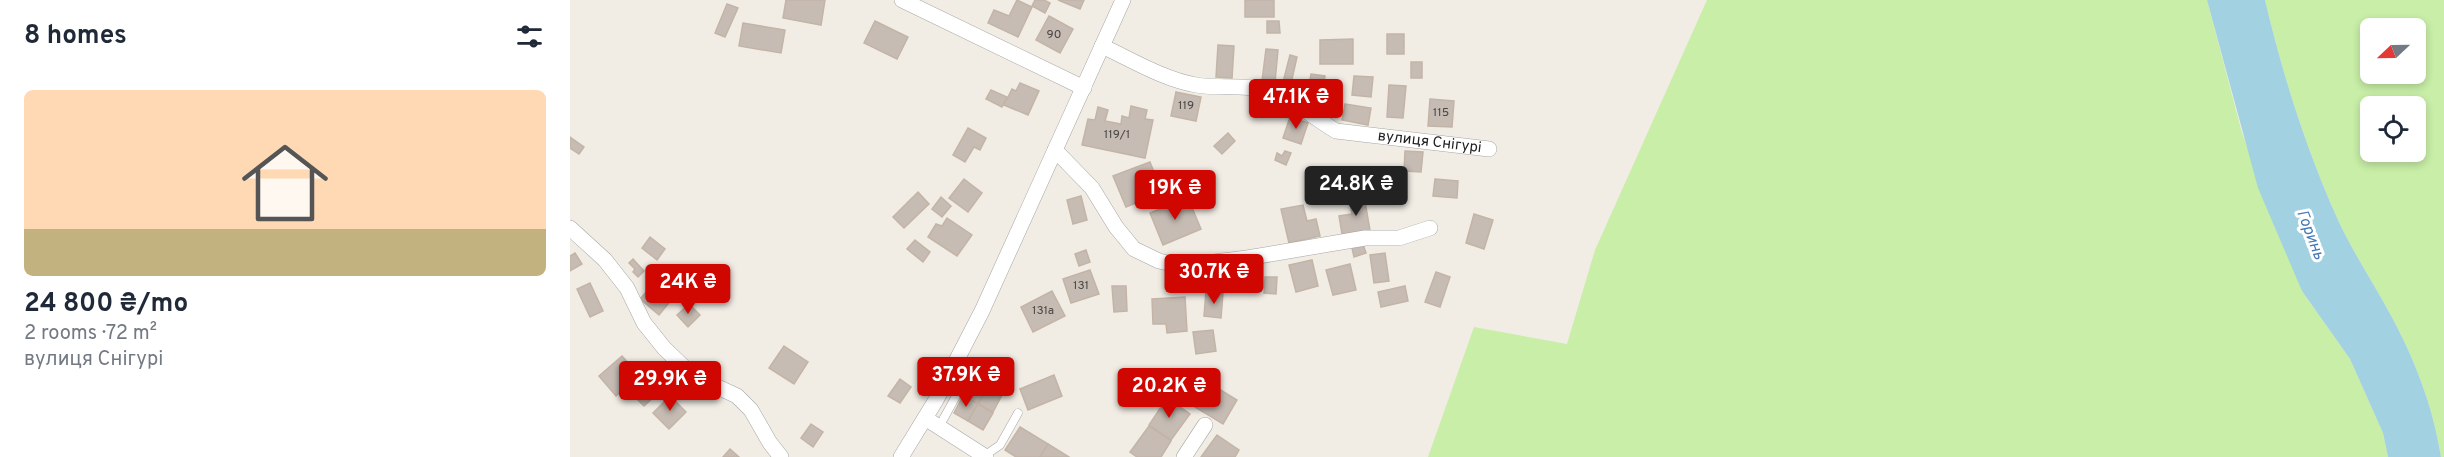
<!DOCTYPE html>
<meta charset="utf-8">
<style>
:root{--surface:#fff;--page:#f2f2f3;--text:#1f2937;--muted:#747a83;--line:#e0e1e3;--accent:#cf0700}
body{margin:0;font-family:Overpass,sans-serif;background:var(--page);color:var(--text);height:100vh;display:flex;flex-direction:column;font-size:22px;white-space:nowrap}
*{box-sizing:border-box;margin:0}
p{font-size:20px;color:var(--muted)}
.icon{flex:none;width:33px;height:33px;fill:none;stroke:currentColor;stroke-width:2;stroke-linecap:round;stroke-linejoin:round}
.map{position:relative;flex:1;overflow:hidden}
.drawer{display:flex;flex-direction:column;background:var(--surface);width:570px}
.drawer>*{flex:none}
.needle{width:39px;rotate:248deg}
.buttons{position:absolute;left:1790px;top:18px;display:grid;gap:12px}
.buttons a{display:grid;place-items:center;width:66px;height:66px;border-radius:9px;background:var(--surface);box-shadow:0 3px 9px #0003;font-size:30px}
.price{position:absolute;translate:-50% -51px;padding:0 14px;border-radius:6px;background:var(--accent);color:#fff;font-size:20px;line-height:39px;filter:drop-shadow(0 2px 3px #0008)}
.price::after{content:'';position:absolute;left:50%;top:36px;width:18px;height:14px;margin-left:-9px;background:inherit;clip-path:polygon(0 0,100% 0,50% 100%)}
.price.current{background:#222;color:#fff}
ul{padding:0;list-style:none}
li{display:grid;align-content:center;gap:12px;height:318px;padding:0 24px}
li+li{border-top:2px solid var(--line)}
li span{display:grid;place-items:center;height:186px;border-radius:9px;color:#555}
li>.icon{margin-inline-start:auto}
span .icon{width:108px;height:108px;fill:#fffc;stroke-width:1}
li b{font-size:26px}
h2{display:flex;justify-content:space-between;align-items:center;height:72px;padding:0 24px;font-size:26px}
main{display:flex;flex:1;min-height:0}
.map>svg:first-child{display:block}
.grass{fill:#c8eea7;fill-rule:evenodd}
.water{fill:#a2d1e1}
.building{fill:#c6bcb4;stroke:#c3b4a6;stroke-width:1.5}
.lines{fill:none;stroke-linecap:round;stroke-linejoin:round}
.lane-casing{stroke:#a6a6a6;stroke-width:9}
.street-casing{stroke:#a6a6a6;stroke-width:16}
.lane{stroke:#fff;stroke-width:8}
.street{stroke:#fff;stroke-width:15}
.labels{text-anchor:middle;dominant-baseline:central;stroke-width:6;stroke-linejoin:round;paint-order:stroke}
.number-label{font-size:12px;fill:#494644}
.street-label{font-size:15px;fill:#1f1f1f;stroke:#fff}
.water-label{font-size:16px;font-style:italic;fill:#4479b6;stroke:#fff}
</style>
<main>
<section class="drawer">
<h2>8 homes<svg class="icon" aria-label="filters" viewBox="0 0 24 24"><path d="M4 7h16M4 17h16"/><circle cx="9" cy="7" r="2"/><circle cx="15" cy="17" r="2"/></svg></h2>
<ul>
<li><span style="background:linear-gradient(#ffd9b3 75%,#c2b280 0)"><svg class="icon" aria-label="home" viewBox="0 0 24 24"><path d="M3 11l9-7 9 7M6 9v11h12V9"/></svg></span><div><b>24 800 ₴/mo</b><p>2 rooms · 72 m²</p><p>вулиця Снігурі</p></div></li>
</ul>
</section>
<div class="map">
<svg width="1874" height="457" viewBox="0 0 1874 457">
<rect width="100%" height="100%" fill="#f1ede5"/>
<g class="grass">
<polygon points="1137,0 1637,0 1672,133 1732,291 1780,359 1813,433 1818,457 858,457 904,327 997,344 1025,250"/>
<path d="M1695 0H1874V457H1871C1863 406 1844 357 1819 312 1802 281 1783 252 1768 220 1736 149 1713 76 1695 0ZM1800 28H1845V74H1800ZM1800 106H1845V152H1800Z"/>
</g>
<path class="water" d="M1637 0H1695C1713 76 1736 149 1768 220 1783 252 1802 281 1819 312 1844 357 1863 406 1871 457H1818L1813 433 1780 359 1732 291 1688 188Z"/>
<g class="building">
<polygon points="216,0 255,0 251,25 213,18"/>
<polygon points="447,0 462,7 448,37 418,23 424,10 439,16"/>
<polygon points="465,0 474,0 480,3 475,13 462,6"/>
<polygon points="488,0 514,0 510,9"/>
<rect x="675" y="0" width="29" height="17"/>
<polygon points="157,4 168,8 155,37 145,33"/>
<polygon points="479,16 503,29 490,53 466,40"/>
<polygon points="305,21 338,37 327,59 294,43"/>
<polygon points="697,21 709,21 710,33 697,33"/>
<polygon points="173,23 215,30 211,53 169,46"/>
<rect x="817" y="34" width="17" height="20"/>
<polygon points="783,39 783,64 750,64 750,40"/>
<polygon points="648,45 664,46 662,78 646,77"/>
<polygon points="696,49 708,50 705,82 692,81"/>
<polygon points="720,55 727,57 720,88 712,86"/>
<rect x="841" y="62" width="11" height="16"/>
<polygon points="741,74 755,76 750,104 736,101"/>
<polygon points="784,76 803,77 801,97 782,95"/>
<polygon points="450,83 469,91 458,115 434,105 442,89 446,91"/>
<polygon points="819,85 836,86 833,118 817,117"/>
<polygon points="421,90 437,97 432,107 416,99"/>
<polygon points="606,92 631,97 626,121 601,116"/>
<polygon points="860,99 884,101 882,127 858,126"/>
<polygon points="775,104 801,108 798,125 772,120"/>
<polygon points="561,106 577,110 575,119 583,120 575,158 512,145 518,119 525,120 528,107 538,110 535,121 551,124 552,116 559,118"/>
<polygon points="720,117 738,123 731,144 713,138"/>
<polygon points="398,128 416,138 410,150 404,147 395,162 383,155"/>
<polygon points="658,133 665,141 652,154 644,146"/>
<polygon points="0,137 14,147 9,154 0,148"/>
<polygon points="715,151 721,153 716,165 705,160 707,153 712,156"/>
<polygon points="835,151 853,152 851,172 834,171"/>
<polygon points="580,162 592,192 556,207 543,176"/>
<polygon points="394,179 412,193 398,212 379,198"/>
<polygon points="865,179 888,181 887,198 863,196"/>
<polygon points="817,182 818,191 801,192 800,183"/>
<polygon points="348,192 359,204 334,228 323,217"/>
<polygon points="511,196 517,220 503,224 497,200"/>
<polygon points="794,196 800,230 772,234 769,216 782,214 779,199"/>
<polygon points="371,197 381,206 372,217 362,209"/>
<polygon points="618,198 631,229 593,245 580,213"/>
<polygon points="733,205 737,221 746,219 750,236 719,243 711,209"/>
<polygon points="904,214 923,220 914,249 896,243"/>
<polygon points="377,218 402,235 387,256 358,237 366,224 372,226"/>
<polygon points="80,237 95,249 87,260 72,248"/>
<polygon points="345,240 360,252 353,262 337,249"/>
<polygon points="793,244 796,253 784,257 782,248"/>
<polygon points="516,250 520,262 509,266 505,254"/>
<polygon points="5,253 12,264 0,271 0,256"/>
<polygon points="815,253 819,281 804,283 800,255"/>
<polygon points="63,259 74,271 68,277 63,272 65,269 59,263"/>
<polygon points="742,260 748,286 726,292 719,265"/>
<polygon points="780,264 786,290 763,295 756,270"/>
<polygon points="520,270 529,294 501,303 493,279"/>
<polygon points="866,272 880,277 870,307 855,302"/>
<polygon points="695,277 707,277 706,294 694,293"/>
<polygon points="88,279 106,294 89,315 70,299"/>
<polygon points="20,283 33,311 20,317 7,289"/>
<polygon points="542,286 556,286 557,311 544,312"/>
<polygon points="835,286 838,301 811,307 808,292"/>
<polygon points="482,291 495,316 463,332 451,307"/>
<polygon points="636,291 653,293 651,318 634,316"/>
<polygon points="615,297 617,331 597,333 596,324 583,324 582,299"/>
<polygon points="119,304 130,315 118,327 107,315"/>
<polygon points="643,330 646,351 626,354 623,332"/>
<polygon points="214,346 238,362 224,384 199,368"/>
<polygon points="52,356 69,375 46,396 29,376"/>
<polygon points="484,375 492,396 458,410 450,389"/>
<polygon points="403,378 417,387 408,404 393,395"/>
<polygon points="330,379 341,387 330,403 318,396"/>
<polygon points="77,383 87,394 74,406 64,396"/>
<polygon points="639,383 667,400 653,424 625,407"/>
<polygon points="418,387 432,395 423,412 408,404"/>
<polygon points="100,396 116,412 99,429 83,413"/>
<polygon points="393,396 408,404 398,421 384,413"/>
<polygon points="597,398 620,414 601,440 579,425"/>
<polygon points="408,404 423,413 413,430 398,421"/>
<polygon points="241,424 253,432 243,447 231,438"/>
<polygon points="579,426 601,441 591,457 567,457 560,452"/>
<polygon points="450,427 478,444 470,457 446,457 435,450"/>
<polygon points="647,435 669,450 665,457 631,457"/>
<polygon points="478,444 499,457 470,457"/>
<polygon points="160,449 169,457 153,457"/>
</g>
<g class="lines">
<defs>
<g id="lane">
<polyline points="369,427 397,376"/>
<polyline points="414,456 430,445 448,413"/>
</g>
<g id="street">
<polyline points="332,0 514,88"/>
<path id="s1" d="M532 46C562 60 593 79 626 85 649 89 672 84 695 90 724 99 741 116 766 131L919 149"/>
<polyline points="485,150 522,188 546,227 564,249 589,261 611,266 677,258 795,238 829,238 860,228"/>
<polyline points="0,228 35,260 57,288 74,323 94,348 122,375 167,396 181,410 200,443 211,457"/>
<polyline points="355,418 416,457"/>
<polyline points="331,457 366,400 412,311 553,0"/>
<polyline points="614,457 635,425"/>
</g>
</defs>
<use href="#lane" class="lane-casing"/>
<use href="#street" class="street-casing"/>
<use href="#lane" class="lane"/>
<use href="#street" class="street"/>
</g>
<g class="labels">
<g class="number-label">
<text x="484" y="35">90</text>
<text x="616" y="106">119</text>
<text x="871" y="113">115</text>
<text x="547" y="135">119/1</text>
<text x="511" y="286">131</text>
<text x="473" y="311">131а</text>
</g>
<g class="street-label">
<text stroke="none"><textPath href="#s1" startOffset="348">вулиця Снігурі</textPath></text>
</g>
<g class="water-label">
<text transform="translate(1740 235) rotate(69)">Горинь</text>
</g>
</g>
</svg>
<div class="buttons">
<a><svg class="needle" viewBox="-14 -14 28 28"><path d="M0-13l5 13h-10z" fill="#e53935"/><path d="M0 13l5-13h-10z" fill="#747a83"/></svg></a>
<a><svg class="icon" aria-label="locate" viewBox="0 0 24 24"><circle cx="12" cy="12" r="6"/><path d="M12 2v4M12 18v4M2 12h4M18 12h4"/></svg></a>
</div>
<b class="price" style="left:726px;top:130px">47.1K ₴</b>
<b class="price current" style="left:786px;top:217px">24.8K ₴</b>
<b class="price" style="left:605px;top:221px">19K ₴</b>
<b class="price" style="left:644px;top:305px">30.7K ₴</b>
<b class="price" style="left:118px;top:315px">24K ₴</b>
<b class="price" style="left:396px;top:408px">37.9K ₴</b>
<b class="price" style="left:100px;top:412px">29.9K ₴</b>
<b class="price" style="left:599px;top:419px">20.2K ₴</b>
</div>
</main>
